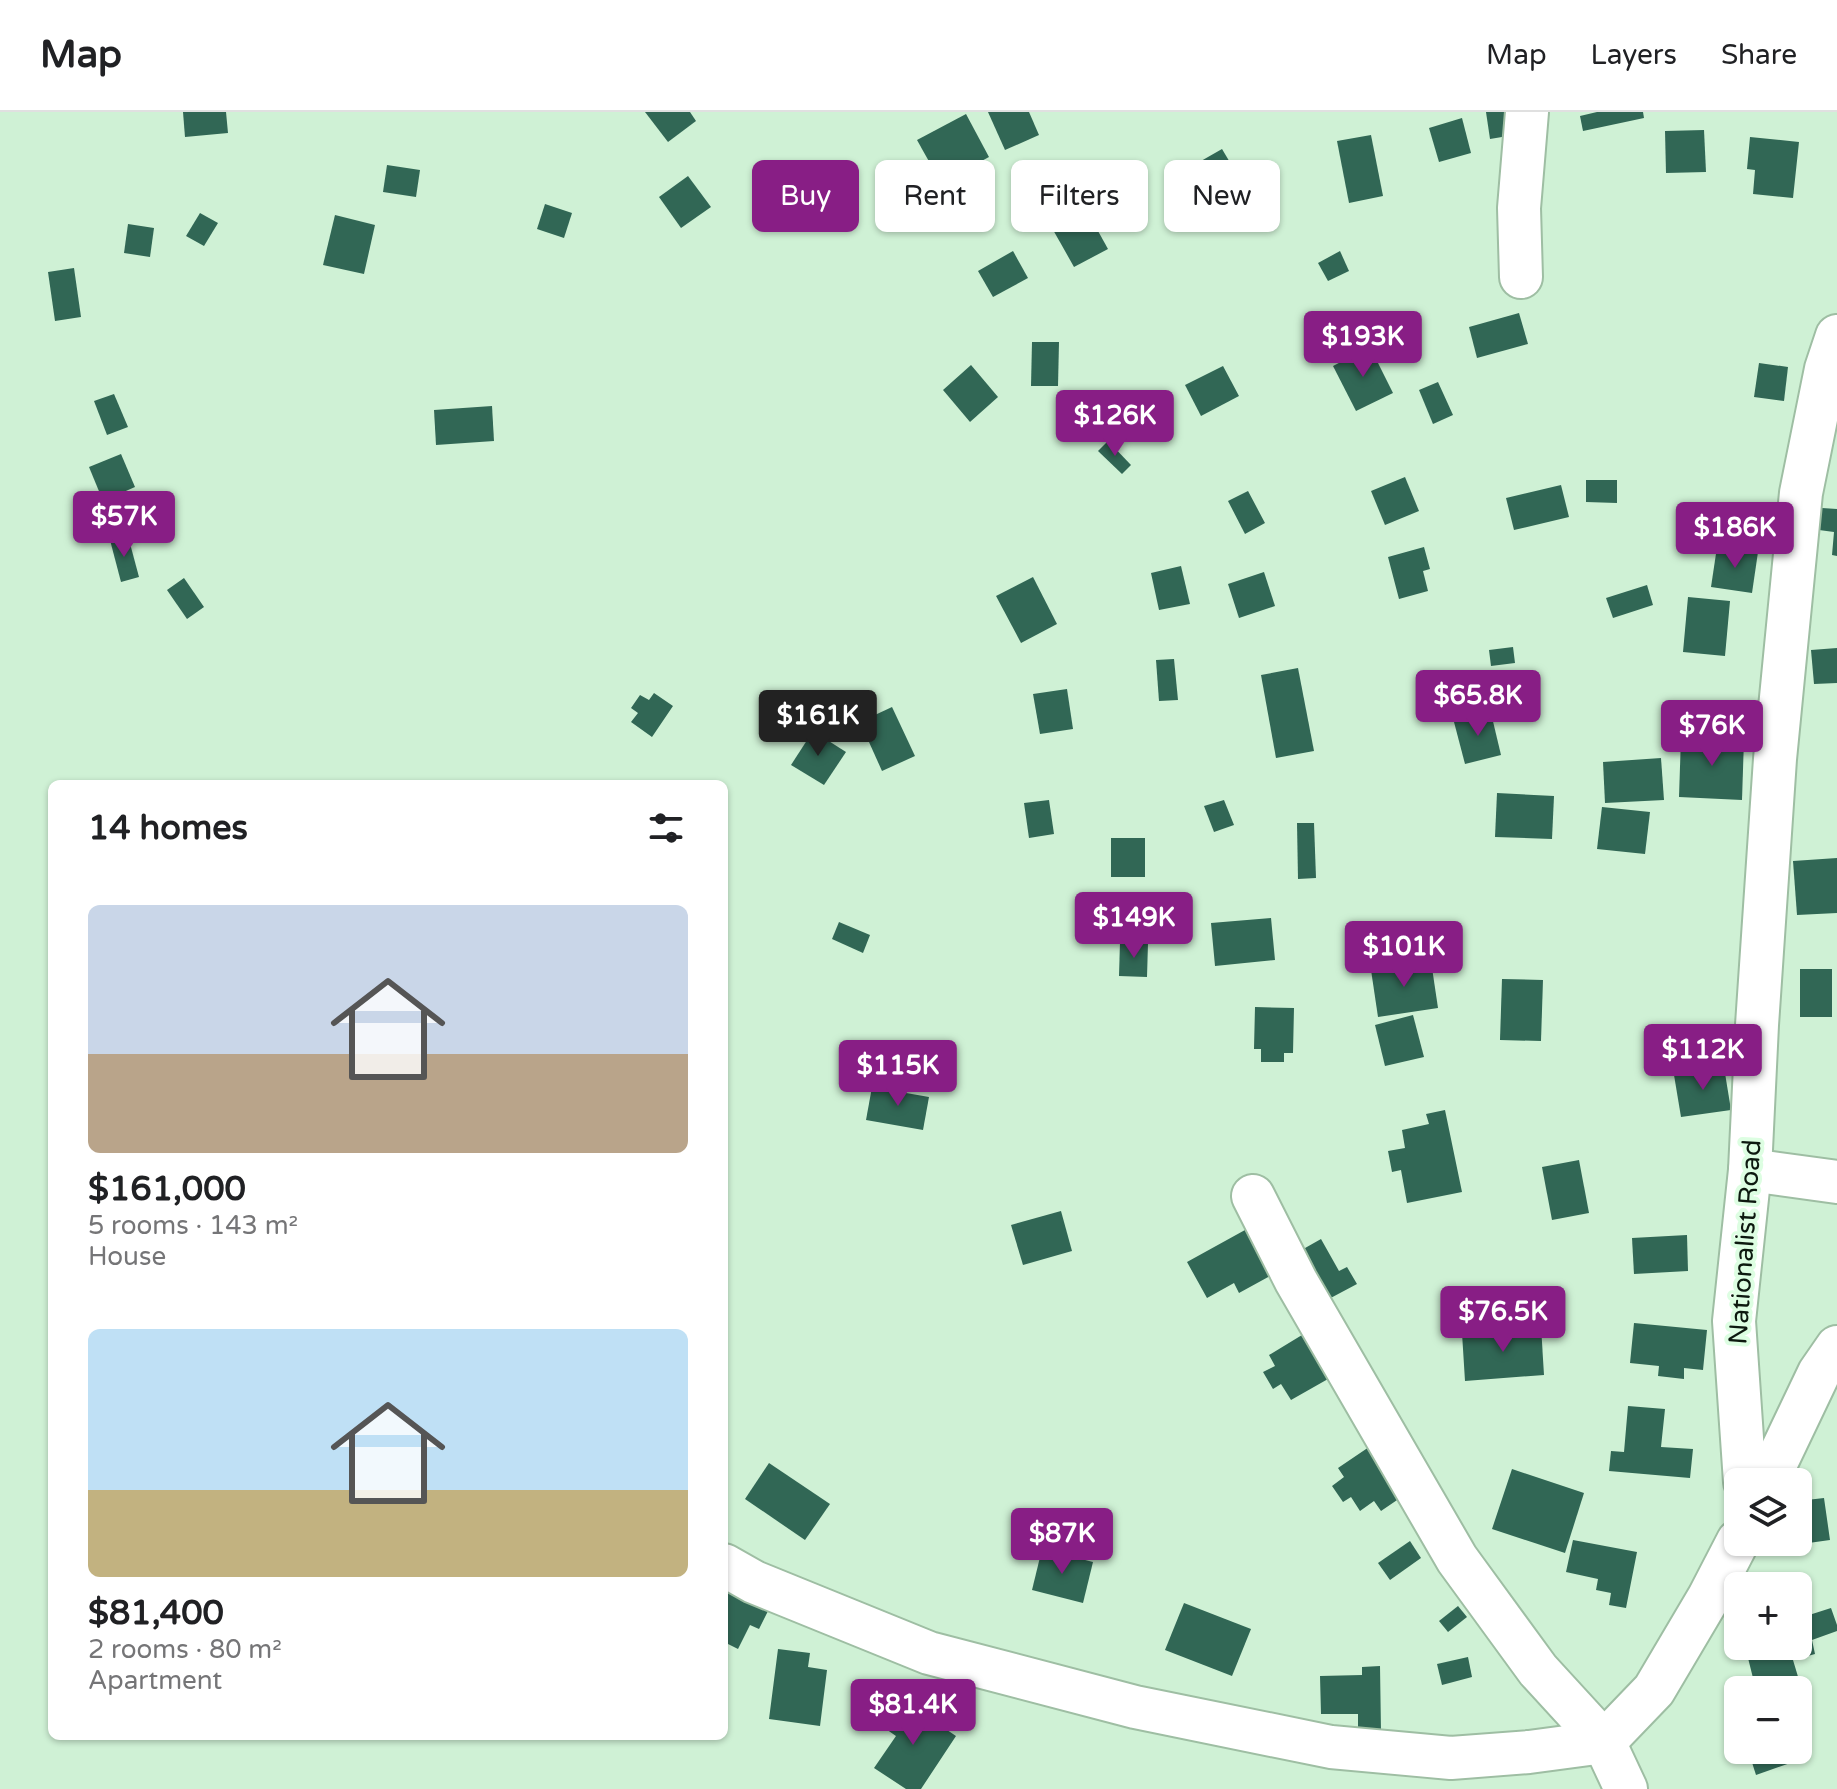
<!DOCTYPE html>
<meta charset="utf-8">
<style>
:root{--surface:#fff;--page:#f6f6f6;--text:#202124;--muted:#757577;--line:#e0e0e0;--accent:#881e85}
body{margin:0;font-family:"Varela Round",sans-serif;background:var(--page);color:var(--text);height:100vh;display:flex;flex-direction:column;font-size:30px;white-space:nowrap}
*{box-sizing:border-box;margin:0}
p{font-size:26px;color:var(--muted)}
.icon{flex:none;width:44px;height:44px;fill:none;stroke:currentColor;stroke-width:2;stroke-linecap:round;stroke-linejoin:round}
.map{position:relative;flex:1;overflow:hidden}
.sheet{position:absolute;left:48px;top:668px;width:680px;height:960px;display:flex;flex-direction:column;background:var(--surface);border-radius:12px;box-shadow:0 2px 6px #0004}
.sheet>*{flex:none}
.banner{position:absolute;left:752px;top:48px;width:760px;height:72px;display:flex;gap:16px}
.fabs{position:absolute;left:1724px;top:1356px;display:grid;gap:16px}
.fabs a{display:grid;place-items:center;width:88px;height:88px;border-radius:12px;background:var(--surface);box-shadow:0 2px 6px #0004;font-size:40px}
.price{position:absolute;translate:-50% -68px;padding:0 18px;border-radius:8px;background:var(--accent);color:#fff;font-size:26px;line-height:52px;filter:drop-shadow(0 2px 4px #0008)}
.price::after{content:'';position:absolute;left:50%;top:48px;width:24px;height:18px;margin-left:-12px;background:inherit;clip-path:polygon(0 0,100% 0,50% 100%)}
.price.on{background:#222;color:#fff}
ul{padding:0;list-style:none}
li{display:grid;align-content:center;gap:16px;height:424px;padding:0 40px}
li span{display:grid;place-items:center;height:248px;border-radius:12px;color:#555}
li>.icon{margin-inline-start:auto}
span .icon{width:144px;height:144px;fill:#fffc;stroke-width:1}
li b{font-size:34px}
h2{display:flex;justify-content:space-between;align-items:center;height:96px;padding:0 40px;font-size:34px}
.chip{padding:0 28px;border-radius:12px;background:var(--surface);box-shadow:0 2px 6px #0004;font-size:28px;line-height:72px}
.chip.on{background:var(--accent);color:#fff}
header{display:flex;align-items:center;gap:48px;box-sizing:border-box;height:112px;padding:0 40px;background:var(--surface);border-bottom:2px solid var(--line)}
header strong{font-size:38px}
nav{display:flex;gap:44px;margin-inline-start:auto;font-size:28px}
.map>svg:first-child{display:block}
.building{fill:#316755}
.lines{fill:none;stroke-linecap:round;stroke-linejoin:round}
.minor-casing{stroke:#9ebea3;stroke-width:46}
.minor{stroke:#fff;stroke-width:42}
.labels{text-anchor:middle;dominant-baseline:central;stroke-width:8;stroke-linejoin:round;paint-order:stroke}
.street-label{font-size:26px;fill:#0d190f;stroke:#ddfee2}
</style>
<header>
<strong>Map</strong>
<nav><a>Map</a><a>Layers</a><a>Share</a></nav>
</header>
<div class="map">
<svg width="1837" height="1677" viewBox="0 0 1837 1677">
<rect width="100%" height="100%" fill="#cff1d5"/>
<g class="building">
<polygon points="183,0 226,0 228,21 185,25"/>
<polygon points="645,0 690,0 696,9 668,30"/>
<polygon points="988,0 1029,0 1039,23 1005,38"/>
<polygon points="1486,0 1517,0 1520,22 1490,27"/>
<polygon points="1597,0 1643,0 1644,6 1583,19 1580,4"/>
<polygon points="966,2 989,45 941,71 917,28"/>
<polygon points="1462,6 1471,41 1439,50 1429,16"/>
<polygon points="1704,18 1706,60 1666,61 1665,19"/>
<polygon points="1371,23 1383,84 1349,91 1337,29"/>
<polygon points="1750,25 1799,30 1793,86 1753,82 1755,58 1747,57"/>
<polygon points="1222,37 1241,69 1213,84 1194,53"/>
<polygon points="387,53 420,58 416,85 383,80"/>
<polygon points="688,64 711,95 681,116 659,85"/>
<polygon points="1077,81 1108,137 1074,155 1043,100"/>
<polygon points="545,92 572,101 564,126 537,117"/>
<polygon points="200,101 218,111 204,134 186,124"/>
<polygon points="335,103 375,113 364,162 323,153"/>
<polygon points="128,112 154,116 150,145 124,141"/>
<polygon points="1013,139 1028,166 993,185 978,159"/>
<polygon points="1340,139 1349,159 1328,169 1318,151"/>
<polygon points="74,156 81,205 55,209 48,160"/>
<polygon points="1519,201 1528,232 1477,246 1469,215"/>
<polygon points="1032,230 1059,230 1058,274 1031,274"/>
<polygon points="1370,235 1393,281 1356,299 1333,254"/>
<polygon points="1759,251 1788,255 1784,289 1754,285"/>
<polygon points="971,253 998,285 970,310 943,278"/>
<polygon points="1223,254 1239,284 1201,304 1185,273"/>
<polygon points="1438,270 1453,303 1433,312 1419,278"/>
<polygon points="114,282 128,315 107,323 94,289"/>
<polygon points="492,294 494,329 436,333 434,298"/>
<polygon points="1108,329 1131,353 1122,362 1098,339"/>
<polygon points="121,342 135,375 103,389 89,355"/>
<polygon points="1405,365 1419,399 1385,413 1371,379"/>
<polygon points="1586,368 1617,368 1617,391 1586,390"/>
<polygon points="1561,373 1569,405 1514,418 1506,386"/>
<polygon points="1248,379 1265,411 1245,422 1228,389"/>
<polygon points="1822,396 1837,397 1837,444 1832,443 1834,420 1819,418"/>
<polygon points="1706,397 1740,399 1738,429 1704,426"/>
<polygon points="128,424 139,465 121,470 110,428"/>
<polygon points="1424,435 1430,457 1423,459 1428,479 1399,487 1388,445"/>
<polygon points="1717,435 1758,440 1752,481 1711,475"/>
<polygon points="1181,454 1190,492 1159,498 1151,461"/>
<polygon points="1264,460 1275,494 1239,506 1228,472"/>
<polygon points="1033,465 1057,512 1021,531 996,484"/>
<polygon points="184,466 204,495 187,507 167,478"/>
<polygon points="1647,473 1653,493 1613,506 1606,486"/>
<polygon points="1688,485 1730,489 1725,544 1683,540"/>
<polygon points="1513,535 1515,551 1491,554 1489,538"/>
<polygon points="1837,536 1837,571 1814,572 1811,538"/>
<polygon points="1174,547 1178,588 1159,589 1156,548"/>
<polygon points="1298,556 1314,639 1276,646 1261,563"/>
<polygon points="1067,577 1073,617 1040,622 1033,582"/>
<polygon points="654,581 673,594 652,625 631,610 638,601 631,596 640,583 649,588"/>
<polygon points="892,595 915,644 882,659 860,610"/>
<polygon points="1491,601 1501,643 1465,652 1454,610"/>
<polygon points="813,619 846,640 824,673 791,653"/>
<polygon points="1681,625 1744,627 1742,688 1679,685"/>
<polygon points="1661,646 1664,688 1605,691 1603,650"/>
<polygon points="1497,681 1554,684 1552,727 1495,725"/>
<polygon points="1049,688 1054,722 1029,726 1024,691"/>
<polygon points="1224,688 1234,713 1214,720 1204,694"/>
<polygon points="1602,695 1650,700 1645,742 1597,737"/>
<polygon points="1297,711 1314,711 1316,766 1298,767"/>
<rect x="1111" y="726" width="34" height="39"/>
<polygon points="1837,746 1837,801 1797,803 1793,749"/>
<polygon points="1271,806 1275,848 1215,854 1211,811"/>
<polygon points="839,810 870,823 863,841 832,827"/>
<polygon points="1120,830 1148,831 1147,865 1119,864"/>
<polygon points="1431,849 1438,896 1378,905 1371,858"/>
<rect x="1800" y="857" width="32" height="48"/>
<polygon points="1502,867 1543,868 1541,929 1500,928"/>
<polygon points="1255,895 1294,896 1293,941 1284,941 1284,950 1261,950 1261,937 1254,937"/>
<polygon points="1413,903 1424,945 1385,954 1375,913"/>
<polygon points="1724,955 1731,998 1681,1005 1674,963"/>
<polygon points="872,975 929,985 923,1018 866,1008"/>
<polygon points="1445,998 1462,1080 1407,1091 1401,1058 1392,1060 1388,1039 1405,1036 1402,1018 1429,1012 1426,1002"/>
<polygon points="1579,1048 1589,1101 1552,1108 1542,1055"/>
<polygon points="1061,1099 1072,1139 1023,1153 1011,1113"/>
<polygon points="1245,1118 1270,1164 1239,1181 1234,1171 1207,1186 1187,1150"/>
<polygon points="1687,1123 1688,1159 1634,1162 1632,1126"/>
<polygon points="1321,1127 1339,1159 1347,1155 1357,1172 1325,1189 1298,1140"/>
<polygon points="1634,1211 1707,1218 1703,1258 1684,1256 1684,1267 1658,1264 1659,1254 1630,1251"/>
<polygon points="1541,1214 1544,1263 1465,1269 1462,1221"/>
<polygon points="1302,1223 1328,1267 1291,1288 1281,1272 1273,1277 1263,1260 1275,1254 1269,1243"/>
<polygon points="1628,1294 1665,1297 1661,1335 1693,1337 1690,1366 1609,1359 1611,1339 1624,1340"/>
<polygon points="1369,1335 1403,1384 1381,1399 1374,1389 1360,1399 1351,1385 1343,1390 1332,1374 1344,1365 1338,1356"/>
<polygon points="769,1351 830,1392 805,1428 745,1387"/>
<polygon points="1512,1357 1584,1381 1565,1441 1492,1417"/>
<polygon points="1824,1386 1830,1428 1773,1436 1772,1430 1798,1430 1798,1389"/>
<polygon points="1573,1428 1637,1440 1626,1496 1609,1493 1611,1481 1596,1478 1598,1467 1566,1460"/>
<polygon points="1410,1429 1421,1446 1390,1468 1378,1451"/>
<polygon points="1042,1437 1093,1450 1083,1491 1032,1478"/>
<polygon points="724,1477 768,1499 759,1517 750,1513 738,1537 724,1530"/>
<polygon points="1798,1479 1806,1504 1831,1496 1837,1513 1837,1519 1812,1528 1815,1542 1793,1548 1799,1568 1756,1578 1745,1534 1798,1534"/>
<polygon points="1184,1491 1251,1517 1232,1564 1165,1538"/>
<polygon points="1458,1494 1467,1505 1448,1520 1439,1509"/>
<polygon points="778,1537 810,1541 808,1555 827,1558 820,1614 769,1607"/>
<polygon points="1468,1545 1472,1565 1442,1573 1437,1552"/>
<polygon points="1380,1554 1381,1620 1358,1621 1358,1602 1321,1602 1320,1564 1362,1563 1362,1555"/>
<polygon points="901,1587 956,1624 921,1677 906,1677 874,1656 896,1624 883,1615"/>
<polygon points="1748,1638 1792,1638 1796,1649 1756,1663"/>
</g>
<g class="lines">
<defs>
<g id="minor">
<polyline points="1521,165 1519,96 1527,0"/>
<polyline points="1750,1058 1837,1070"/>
<polyline points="1253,1084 1296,1169 1457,1447 1538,1558 1604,1630 1626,1677"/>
<polyline points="1745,1370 1734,1209 1750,1058 1757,913 1775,647 1801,381 1826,257 1837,224"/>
<polyline points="1767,1370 1819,1261 1837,1235"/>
<polyline points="724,1453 754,1470 929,1541 1135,1595 1331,1635 1451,1646 1529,1640 1604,1630 1654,1578 1709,1485 1738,1429"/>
</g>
</defs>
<use href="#minor" class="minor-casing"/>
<use href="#minor" class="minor"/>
</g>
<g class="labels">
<g class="street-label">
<text transform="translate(1745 1130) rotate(-86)">Nationalist Road</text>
</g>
</g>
</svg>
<div class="fabs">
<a><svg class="icon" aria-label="layers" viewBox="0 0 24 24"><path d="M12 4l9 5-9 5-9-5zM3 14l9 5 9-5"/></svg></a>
<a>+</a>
<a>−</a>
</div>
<b class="price" style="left:1363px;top:267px">$193K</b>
<b class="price" style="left:1115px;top:346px">$126K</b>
<b class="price" style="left:124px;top:447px">$57K</b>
<b class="price" style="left:1735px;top:458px">$186K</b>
<b class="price" style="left:1478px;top:626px">$65.8K</b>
<b class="price on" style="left:818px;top:646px">$161K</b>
<b class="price" style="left:1712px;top:656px">$76K</b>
<b class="price" style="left:1134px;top:848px">$149K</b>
<b class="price" style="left:1404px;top:877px">$101K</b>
<b class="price" style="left:1703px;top:980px">$112K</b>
<b class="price" style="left:898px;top:996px">$115K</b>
<b class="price" style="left:1503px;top:1242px">$76.5K</b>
<b class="price" style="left:1062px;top:1464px">$87K</b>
<b class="price" style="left:913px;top:1635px">$81.4K</b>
<div class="banner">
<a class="chip on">Buy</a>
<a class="chip">Rent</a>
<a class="chip">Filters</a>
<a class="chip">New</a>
</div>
<section class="sheet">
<h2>14 homes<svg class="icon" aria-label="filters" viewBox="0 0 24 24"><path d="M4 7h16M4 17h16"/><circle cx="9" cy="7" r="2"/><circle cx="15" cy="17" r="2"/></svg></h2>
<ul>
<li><span style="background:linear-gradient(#c9d6e8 60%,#b9a48a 0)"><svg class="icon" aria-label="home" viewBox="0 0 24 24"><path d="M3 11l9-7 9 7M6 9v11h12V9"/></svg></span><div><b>$161,000</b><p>5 rooms · 143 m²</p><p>House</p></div></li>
<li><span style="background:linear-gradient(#bfe0f5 65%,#c2b280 0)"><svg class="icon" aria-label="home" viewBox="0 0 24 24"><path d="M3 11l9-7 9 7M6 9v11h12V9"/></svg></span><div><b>$81,400</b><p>2 rooms · 80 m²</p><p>Apartment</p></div></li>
</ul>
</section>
</div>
